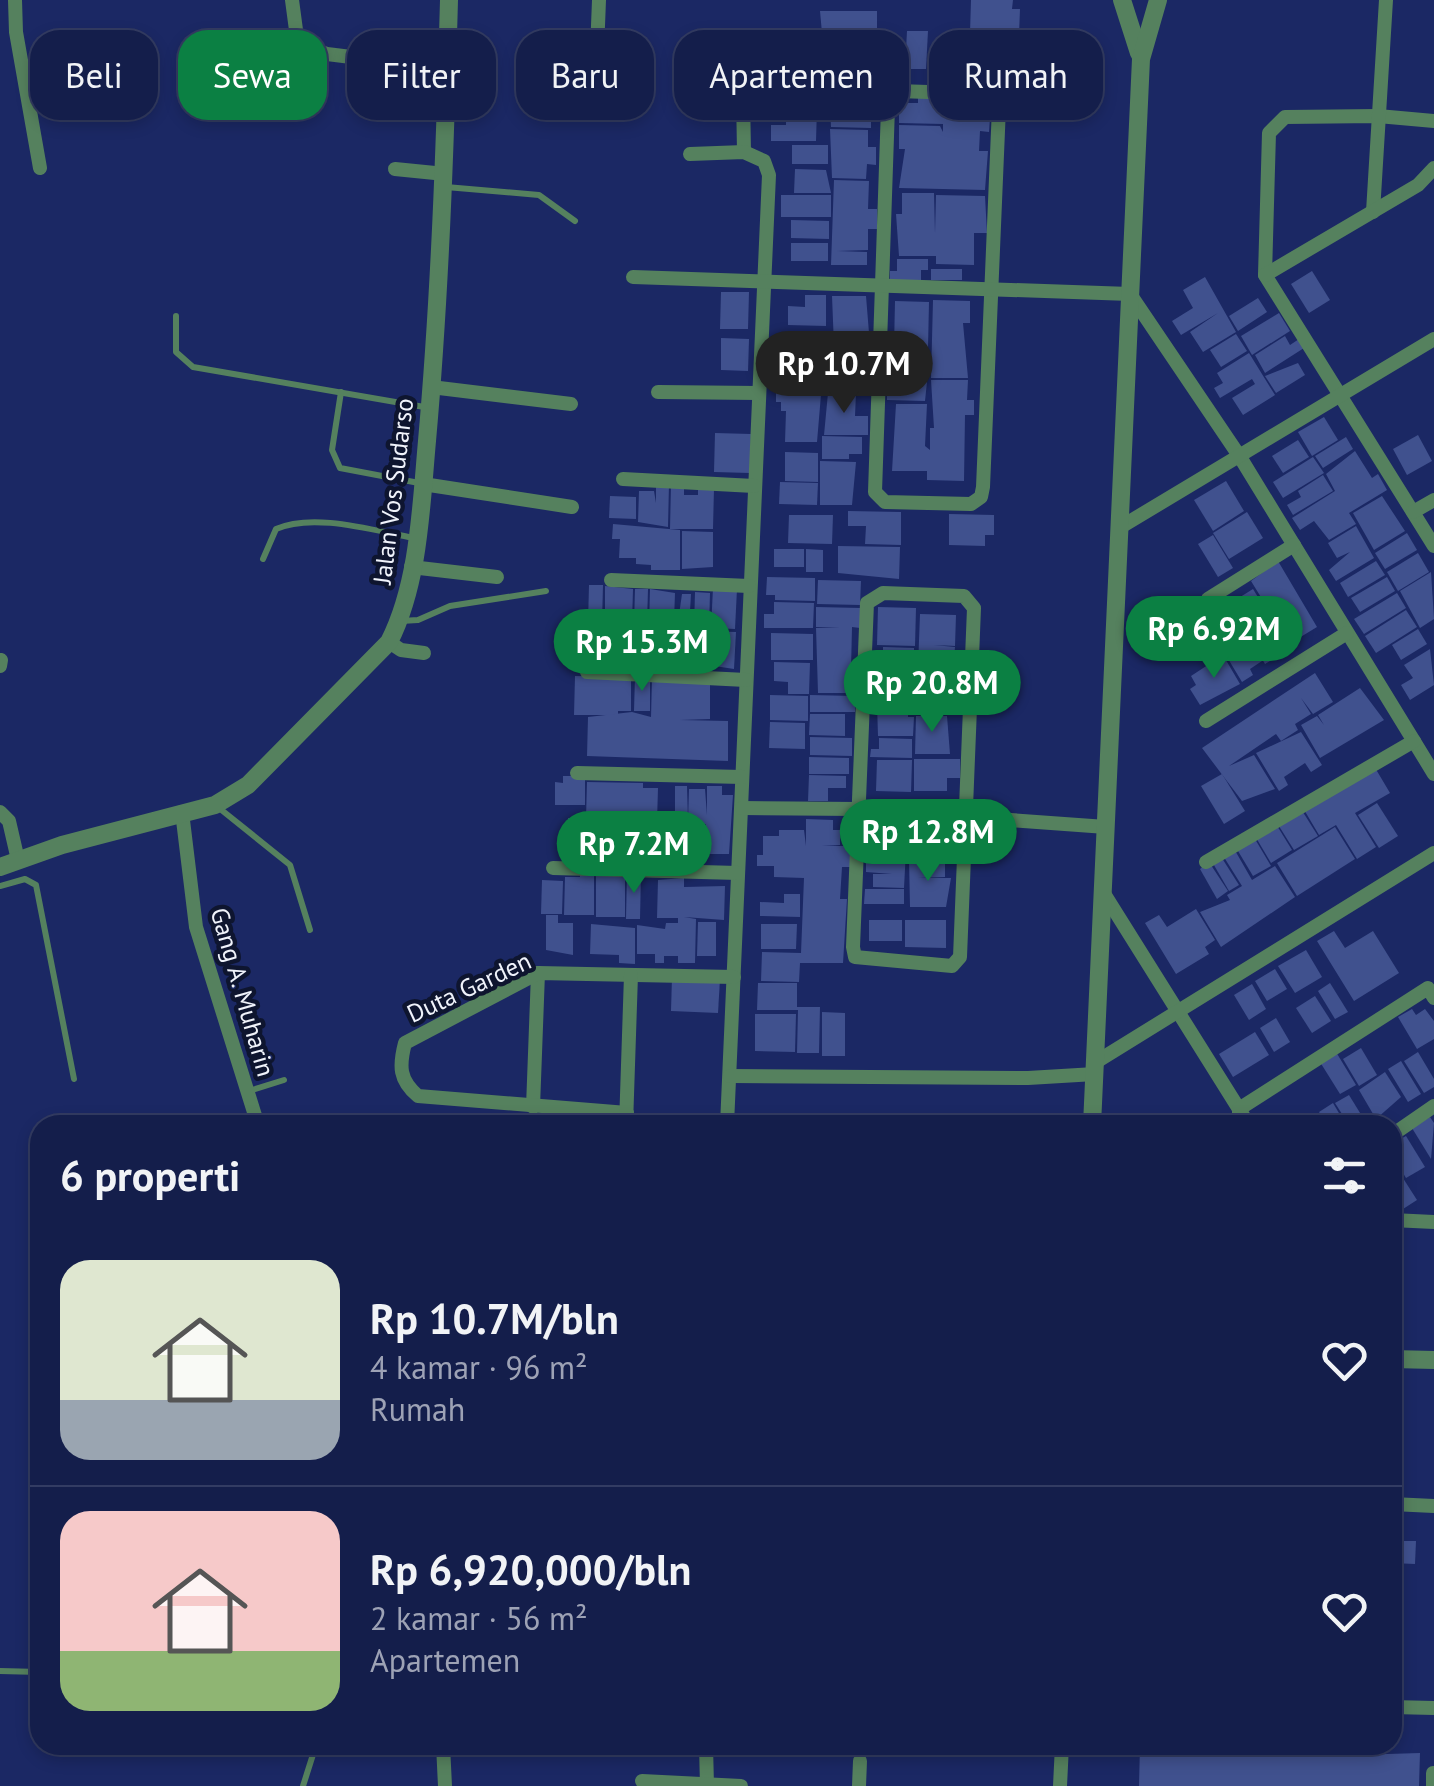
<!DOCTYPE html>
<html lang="id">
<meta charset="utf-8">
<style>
:root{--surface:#141e4b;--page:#1d2752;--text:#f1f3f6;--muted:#9da2b5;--line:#333c63;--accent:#0b8043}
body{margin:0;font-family:"PT Sans",sans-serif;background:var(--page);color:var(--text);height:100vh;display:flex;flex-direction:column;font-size:38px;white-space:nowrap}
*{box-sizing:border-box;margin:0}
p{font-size:32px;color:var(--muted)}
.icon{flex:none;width:55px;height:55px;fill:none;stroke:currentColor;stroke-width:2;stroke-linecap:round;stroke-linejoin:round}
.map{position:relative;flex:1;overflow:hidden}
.sheet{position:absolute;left:30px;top:1115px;width:1372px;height:640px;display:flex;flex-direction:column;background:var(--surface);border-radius:30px;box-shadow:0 5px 15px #0003,0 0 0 2px var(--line)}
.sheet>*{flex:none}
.hud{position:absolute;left:30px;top:30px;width:1375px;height:90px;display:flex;gap:20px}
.price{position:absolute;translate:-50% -85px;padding:0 22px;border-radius:35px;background:var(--accent);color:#fff;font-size:32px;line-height:65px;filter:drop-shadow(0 2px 5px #0008)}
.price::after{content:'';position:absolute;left:50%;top:60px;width:30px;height:22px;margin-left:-15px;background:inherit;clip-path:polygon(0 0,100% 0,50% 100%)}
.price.selected{background:#222;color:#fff}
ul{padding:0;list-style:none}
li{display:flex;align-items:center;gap:30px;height:250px;padding:0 30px}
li+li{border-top:2px solid var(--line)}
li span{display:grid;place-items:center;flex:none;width:280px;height:200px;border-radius:30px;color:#555}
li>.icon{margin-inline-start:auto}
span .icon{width:120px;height:120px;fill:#fffc;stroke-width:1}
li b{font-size:42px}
h2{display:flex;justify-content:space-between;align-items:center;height:120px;padding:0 30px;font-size:42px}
.chip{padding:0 35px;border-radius:30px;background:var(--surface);box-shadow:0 5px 15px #0003,0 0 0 2px var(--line);font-size:35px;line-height:90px}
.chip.selected{background:var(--accent);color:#fff}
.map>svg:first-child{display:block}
.building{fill:#40518e}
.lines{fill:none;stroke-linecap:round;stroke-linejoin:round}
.service{stroke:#55815e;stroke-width:6}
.minor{stroke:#55815e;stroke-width:14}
.tertiary{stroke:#55815e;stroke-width:18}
.labels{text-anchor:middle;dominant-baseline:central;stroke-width:9;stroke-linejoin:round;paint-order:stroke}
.street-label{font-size:25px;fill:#f0f3fb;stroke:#0e152f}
</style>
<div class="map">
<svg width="1434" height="1786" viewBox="0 0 1434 1786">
<rect width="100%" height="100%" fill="#1b2864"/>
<g class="building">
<polygon points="971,0 1013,0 1012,9 1020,9 1019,35 970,33"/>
<polygon points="820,11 877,11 877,40 850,40 874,42 874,66 825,66"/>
<polygon points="907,31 928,31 926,69 905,69"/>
<polygon points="802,55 820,55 818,90 799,90"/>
<polygon points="828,68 871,69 871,128 831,127"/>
<polygon points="765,88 786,89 783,108 817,108 816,141 771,141 771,125 786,125 786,115 764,115"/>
<polygon points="793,93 818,94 818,107 793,106"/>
<polygon points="918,93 944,94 943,117 990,118 989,132 980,131 979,151 988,151 985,190 899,188 905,149 899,149 899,125 940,126 943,132 943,124 899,123 899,103 918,103"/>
<polygon points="950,101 990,102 989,116 950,115"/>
<polygon points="830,129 868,130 868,147 876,147 876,165 867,164 866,179 832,178"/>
<rect x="792" y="145" width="36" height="19"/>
<polygon points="795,169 826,170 831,193 794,193"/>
<polygon points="834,180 869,181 868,209 877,209 877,229 868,229 868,250 837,251 867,252 867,265 831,265"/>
<polygon points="902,193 934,193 935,233 936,195 985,196 987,233 974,233 974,265 936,264 936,256 899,256 896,214 902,214"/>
<rect x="781" y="195" width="50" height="22"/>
<polygon points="791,220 829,221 829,239 791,238"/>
<rect x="791" y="243" width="37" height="18"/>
<polygon points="897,259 928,259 928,270 921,270 921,283 890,281 890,271 897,271"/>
<rect x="931" y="269" width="31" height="11"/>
<polygon points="1312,271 1330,300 1309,313 1291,284"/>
<polygon points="1205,277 1236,332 1203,352 1190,332 1218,313 1181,335 1172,321 1193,308 1183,290"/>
<polygon points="721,292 749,292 748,329 720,329"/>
<polygon points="805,295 826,295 826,326 788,325 788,306 805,307"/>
<polygon points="832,296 866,296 870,345 862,345 861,371 843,370 843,375 864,375 864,392 825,391 830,346 834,346"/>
<polygon points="1258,298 1267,312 1238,331 1229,316"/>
<polygon points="933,300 970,301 970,323 963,323 968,378 931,378"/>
<polygon points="895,301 929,302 928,348 894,347"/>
<polygon points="1279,313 1290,331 1252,355 1241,336"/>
<polygon points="808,334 823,334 823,364 785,359 785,339 808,339"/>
<polygon points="1236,334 1247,351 1221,367 1210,350"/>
<polygon points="1285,336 1290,345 1299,339 1304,348 1265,373 1255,355"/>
<polygon points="721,338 749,339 748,371 721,370"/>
<polygon points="897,350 928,350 928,361 896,361"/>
<polygon points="1249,353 1275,395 1243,415 1232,398 1255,384 1252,379 1220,398 1214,388 1223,383 1217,373"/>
<polygon points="899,363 929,363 925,401 887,400 887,384 893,384"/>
<polygon points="1298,363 1305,375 1276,393 1265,376"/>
<polygon points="810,371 823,371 817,442 785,442 786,411 781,411 781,402 776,402 776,390 794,390 794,382 810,382"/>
<polygon points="931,380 968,380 967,400 974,400 974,415 965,415 964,481 927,480 927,471 892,471 896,404 927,404 925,446 930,450 930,428 934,428"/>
<polygon points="828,393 856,393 855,416 868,416 868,435 824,435"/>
<polygon points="1324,417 1338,440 1312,456 1298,432"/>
<polygon points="715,433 751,434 750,473 714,472"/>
<polygon points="1418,435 1432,461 1407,475 1393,449"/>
<polygon points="822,436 862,437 862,454 849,454 849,459 822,459"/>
<polygon points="1346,437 1353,449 1323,468 1315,456"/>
<polygon points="1298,440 1309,457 1283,473 1272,456"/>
<polygon points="1355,451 1372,478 1378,474 1387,490 1349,513 1356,524 1329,540 1314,521 1300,530 1292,518 1335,491 1326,474"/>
<polygon points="785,452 818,453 818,482 785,481"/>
<polygon points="1313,457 1324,473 1283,498 1273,482"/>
<polygon points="820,461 856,462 852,505 820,505"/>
<polygon points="1323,475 1333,491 1293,515 1287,505 1301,497 1298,491"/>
<polygon points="1226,481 1244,511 1213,531 1194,500"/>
<polygon points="780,482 818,483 817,505 779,504"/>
<polygon points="656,484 669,484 668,527 638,522 639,491 654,491 656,503"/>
<polygon points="671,484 684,484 684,495 698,495 698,487 714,488 713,529 670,529"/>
<polygon points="610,496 636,497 636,519 609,518"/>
<polygon points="1382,496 1405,531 1374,550 1353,513"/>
<polygon points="848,511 901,512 901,545 865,544 866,526 848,526"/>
<polygon points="1247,512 1263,538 1229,559 1213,533"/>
<polygon points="949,514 994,515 994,535 985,535 985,546 949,545"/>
<polygon points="789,515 833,515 832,544 788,543"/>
<polygon points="613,524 680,530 680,570 651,570 651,565 636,564 636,558 619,558 620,539 612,539"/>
<polygon points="1356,526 1374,558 1336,581 1329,570 1350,552 1337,558 1328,543"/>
<polygon points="682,531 713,532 713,567 682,569"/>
<polygon points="1407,533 1417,550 1385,569 1375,553"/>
<polygon points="1213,535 1233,568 1218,577 1198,544"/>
<polygon points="838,546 900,547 899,579 838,573"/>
<rect x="774" y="549" width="30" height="18"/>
<polygon points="806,549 823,550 823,572 806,572"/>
<polygon points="1418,553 1429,572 1398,591 1387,572"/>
<polygon points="1278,561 1317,627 1294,641 1279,616 1286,608 1273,617 1251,581"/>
<polygon points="1376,561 1385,575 1348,597 1340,583"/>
<polygon points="1431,572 1434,619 1420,628 1400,591"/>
<polygon points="767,577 815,578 815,601 775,600 775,595 766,595"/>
<polygon points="1387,577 1395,591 1360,612 1351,598"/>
<polygon points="818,580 861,581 860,605 817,604"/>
<polygon points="589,585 603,585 602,623 588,623"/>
<polygon points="605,586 633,589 632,624 605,624"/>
<polygon points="713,588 737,589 735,629 711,628"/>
<polygon points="635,589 648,589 647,624 634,624"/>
<polygon points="650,589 675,593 674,621 649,626"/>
<polygon points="1253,589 1269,615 1253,625 1237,599"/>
<polygon points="695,592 710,593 709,628 694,628"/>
<polygon points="1397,593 1406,608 1364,634 1354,619"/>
<polygon points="682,594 691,594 689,629 677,629"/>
<polygon points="1220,598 1226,607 1235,601 1251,627 1232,638 1211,604"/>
<polygon points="774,602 814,603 813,628 764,628 764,614 774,614"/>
<polygon points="816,607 861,608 860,628 852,627 851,670 857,670 857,682 849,681 849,693 818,693 816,628 840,627 816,627"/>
<polygon points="878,607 916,608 915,646 877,645"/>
<polygon points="1406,610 1417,627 1376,653 1365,636"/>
<polygon points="920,614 956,615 955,646 934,645 955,647 953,668 918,667"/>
<polygon points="1277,618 1295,648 1277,658 1260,629"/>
<polygon points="606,625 606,661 578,665 578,626"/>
<rect x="608" y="626" width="12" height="38"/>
<polygon points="622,626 652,629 652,658 621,658"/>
<rect x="654" y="628" width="12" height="36"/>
<polygon points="1258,629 1275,658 1265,664 1248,635"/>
<polygon points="1418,629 1427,644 1401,660 1392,645"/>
<polygon points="668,631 682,631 682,666 667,666"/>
<polygon points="709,631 736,632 734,669 708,665"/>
<polygon points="771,633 813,634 813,660 771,660"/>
<polygon points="1247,636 1262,661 1250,669 1253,675 1242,682 1224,652"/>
<polygon points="883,647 914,648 914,665 883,665"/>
<polygon points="1430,649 1434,685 1410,700 1401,685 1413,678 1404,665"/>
<polygon points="1223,655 1240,684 1200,705 1190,689 1196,685 1191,676"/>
<polygon points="774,662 810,663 809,694 788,694 788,682 774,681"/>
<polygon points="884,670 913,670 912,703 870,703 871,688 884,688"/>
<polygon points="917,670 959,671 958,691 952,691 952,715 915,714 915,691 935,691 916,690"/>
<polygon points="1315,673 1333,702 1313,714 1301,698 1311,714 1295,724 1298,730 1281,741 1276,734 1229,766 1254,755 1275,789 1242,801 1202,748"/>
<polygon points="575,676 631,677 631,711 618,711 618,715 574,715"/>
<polygon points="635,676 650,677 650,711 634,711"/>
<polygon points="652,678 710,681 710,719 680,720 728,721 728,761 587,756 588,717 632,712 651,717"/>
<polygon points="1360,688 1384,720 1320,758 1301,725 1317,716 1324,725 1318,715"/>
<polygon points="770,695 808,696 808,721 770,720"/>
<polygon points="810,695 855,696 855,712 810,712"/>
<polygon points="877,704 908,705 908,717 914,717 913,736 878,736"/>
<polygon points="810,714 845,714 845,736 809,735"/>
<polygon points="916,716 947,716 950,754 915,754"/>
<polygon points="770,722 805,723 805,749 769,748"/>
<polygon points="1301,732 1322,765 1311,772 1305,763 1284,777 1288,785 1279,791 1256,753"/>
<polygon points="810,737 852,738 852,756 810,755"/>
<polygon points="879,738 912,739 912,758 870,757 871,749 879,749"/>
<polygon points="809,757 849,758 849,774 809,774"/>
<polygon points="914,759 960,759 960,778 947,778 947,791 914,791"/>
<polygon points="877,760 912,760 911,792 876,791"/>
<polygon points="1374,766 1390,793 1355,813 1376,847 1357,859 1336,825 1319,835 1303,808"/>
<polygon points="1222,774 1245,811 1224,824 1201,786"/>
<polygon points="809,775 846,776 846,788 828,788 828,801 808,801"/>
<polygon points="563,776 585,776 585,805 555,805 555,782 563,783"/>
<polygon points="587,782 643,783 643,788 658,788 657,822 611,819 643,824 675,825 675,786 687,786 688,820 689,789 705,789 707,815 707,786 722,786 722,795 733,795 729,854 705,854 706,824 688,824 688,856 674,856 674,862 643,862 644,851 629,851 629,856 612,856 612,849 583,853 583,820 601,820 586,818"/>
<polygon points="1377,803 1398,836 1379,848 1358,815"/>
<polygon points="1301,809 1318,836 1294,850 1277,823"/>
<polygon points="568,818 581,818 581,860 568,859"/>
<polygon points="806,819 833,820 833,830 840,830 840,845 822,846 850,846 850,867 842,867 840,899 847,899 843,963 800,963 799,982 761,981 762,952 801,953 804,878 774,877 774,866 757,866 757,855 763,855 763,836 779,836 779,830 804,830 806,846"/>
<polygon points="1276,824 1292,850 1271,863 1255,836"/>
<polygon points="874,826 897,826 897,831 907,831 904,888 873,887 873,874 892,874 866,872 866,859 873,859"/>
<polygon points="1335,827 1355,859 1297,896 1277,863"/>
<rect x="910" y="835" width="34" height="23"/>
<polygon points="1255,839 1271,866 1253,876 1235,846"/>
<polygon points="1233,847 1252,880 1275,866 1295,897 1221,947 1200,912 1230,900 1227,895 1242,886 1222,854"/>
<polygon points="1220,855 1239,885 1229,891 1211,860"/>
<polygon points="909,860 945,861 945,877 918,878 951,878 946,907 910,907"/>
<polygon points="1209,862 1228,891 1217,899 1200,869"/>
<polygon points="580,871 594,871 594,915 564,915 565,877 580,877"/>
<polygon points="596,871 625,873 625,917 596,917"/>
<polygon points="627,873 641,873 640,919 626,919"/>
<polygon points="684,878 684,887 725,886 724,920 684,917 696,919 695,963 678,963 678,956 664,956 664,963 655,963 655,954 637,954 637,925 665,929 666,923 678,923 678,918 657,918 658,880"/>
<polygon points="542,880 563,881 562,914 541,914"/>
<polygon points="865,889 904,889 904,904 864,904"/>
<polygon points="784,894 800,894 800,917 760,916 760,902 784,903"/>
<polygon points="1196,909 1215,940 1205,947 1209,954 1176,974 1145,923 1159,915 1167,927"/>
<polygon points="546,915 558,915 558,923 573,923 573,955 546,950"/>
<rect x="869" y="920" width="33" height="21"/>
<polygon points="905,920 946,920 946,948 905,947"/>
<polygon points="698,922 716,922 716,956 697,956"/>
<polygon points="591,924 635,928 635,964 619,963 619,955 590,954"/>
<polygon points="761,924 797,924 796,949 761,949"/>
<polygon points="1334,931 1345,948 1373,931 1399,973 1354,1001 1317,941"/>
<polygon points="1306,950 1322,977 1295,993 1278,966"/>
<polygon points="1275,969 1287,989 1267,1001 1255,981"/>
<polygon points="672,977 720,979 718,1013 671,1011"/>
<polygon points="758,983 797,983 797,1007 820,1007 819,1053 797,1053 798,1010 757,1010"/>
<polygon points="1330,983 1348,1012 1335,1019 1318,991"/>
<polygon points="1252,984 1266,1009 1249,1020 1234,995"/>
<polygon points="1315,996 1331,1021 1312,1033 1296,1008"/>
<polygon points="1412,1009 1416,1015 1425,1009 1434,1021 1434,1039 1417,1049 1398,1017"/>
<polygon points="822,1012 845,1013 845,1056 822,1056"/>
<polygon points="755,1014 796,1014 795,1052 755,1051"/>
<polygon points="1276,1018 1290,1042 1274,1052 1260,1028"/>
<polygon points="1255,1032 1269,1055 1233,1077 1219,1054"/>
<polygon points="1361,1048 1377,1075 1359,1086 1343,1059"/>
<polygon points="1336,1052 1356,1085 1340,1094 1320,1062"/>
<polygon points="1418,1052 1434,1079 1434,1087 1424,1093 1404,1061"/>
<polygon points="1401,1061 1421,1094 1408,1102 1388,1069"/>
<polygon points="1385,1072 1401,1097 1376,1119 1359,1090"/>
<polygon points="1349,1095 1365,1121 1358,1125 1349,1125 1335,1103"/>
<polygon points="1333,1103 1346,1125 1327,1125 1319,1112"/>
<polygon points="1430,1117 1434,1123 1431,1159 1412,1128"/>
<polygon points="1406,1136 1425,1167 1406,1178 1392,1155 1392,1144"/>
<polygon points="1392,1161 1417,1200 1403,1209 1392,1191"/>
<polygon points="1392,1541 1416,1541 1415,1564 1392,1563"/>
<polygon points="1107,1745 1134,1745 1134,1755 1106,1754"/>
<polygon points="1140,1745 1257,1745 1355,1755 1420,1753 1419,1786 1139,1786"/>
</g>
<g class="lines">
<g class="service">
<polyline points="446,187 539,195 575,221"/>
<polyline points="176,316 176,352 193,367 430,408"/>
<polyline points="341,392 332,450 340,468 419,483"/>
<path d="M263 559 276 529C314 512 375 531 414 538"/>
<polyline points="401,621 418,620 450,606 546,591"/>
<polyline points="219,808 290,865 310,930"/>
<polyline points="0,886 25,879 36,885 74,1079"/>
<polyline points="249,1091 284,1080"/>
<polyline points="0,1671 40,1672"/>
<polyline points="303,1786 316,1745"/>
</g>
<g class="minor">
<polyline points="15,0 16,32 40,168"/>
<polyline points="292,0 298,45 327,54 448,69"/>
<polygon points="897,91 990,94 997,98 999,107 983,487 981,497 971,504 885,502 875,492 888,107 890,96"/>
<polyline points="743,95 744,152"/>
<polyline points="595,103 599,0"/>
<polyline points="1434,121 1378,116 1285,117 1269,133 1265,275 1434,546"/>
<polyline points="690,154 744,152 764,161 769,175 727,1125"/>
<polyline points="395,169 445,174"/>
<polyline points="1373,212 1386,0"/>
<polyline points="1265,275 1418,185 1434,168"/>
<polyline points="633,277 1130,294 1240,457 1434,774"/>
<polyline points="431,387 571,404"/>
<polyline points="658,392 758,393"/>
<polyline points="623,479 754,486"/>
<polyline points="423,484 572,507"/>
<polyline points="1413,512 1434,500"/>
<polyline points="1119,528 1434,339"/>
<polyline points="411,567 497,577"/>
<polyline points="611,580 749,586"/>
<polygon points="883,593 964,596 974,608 960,957 952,966 855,957 853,947 867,603"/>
<polyline points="1208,599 1294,545"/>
<polyline points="389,642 401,650 424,653"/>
<polyline points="0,666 1,660"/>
<polyline points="587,672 746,680"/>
<polyline points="1206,721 1347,633"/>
<polyline points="577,773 742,777"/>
<polyline points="742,808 858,809 1106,827"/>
<polyline points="0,812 9,821 18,860"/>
<polyline points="182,812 196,927 258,1125"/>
<polyline points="1206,862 1414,741"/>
<polyline points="553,868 738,873"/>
<polyline points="1103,892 1249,1125"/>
<polyline points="1096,1062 1434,853"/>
<polyline points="730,1076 1028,1078 1095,1074"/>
<polyline points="533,1107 538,973"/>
<path d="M627 1113 418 1096C399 1080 399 1066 405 1043L538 973 734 977"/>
<polyline points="1239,1117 1239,1109 1428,988 1434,998"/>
<polyline points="626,1125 631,975"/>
<polyline points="1392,1135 1434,1106"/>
<polyline points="1392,1220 1434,1222"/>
<polyline points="1392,1504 1434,1506"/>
<polyline points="1392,1707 1434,1708"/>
<polyline points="443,1745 445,1786"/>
<polyline points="706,1745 707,1786"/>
<polyline points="642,1781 741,1786"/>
<polyline points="859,1786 860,1761"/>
<polyline points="1060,1786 1062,1745"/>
<polyline points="1433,1786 1433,1773"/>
</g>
<g class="tertiary">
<polyline points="1122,0 1139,53"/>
<path d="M0 867 62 845 215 805 248 785 389 642C419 583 421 507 427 441 440 294 445 147 449 0"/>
<polyline points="1092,1125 1141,59 1158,0"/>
<polyline points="1392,1359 1434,1360"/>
</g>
</g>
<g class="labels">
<g class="street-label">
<text transform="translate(393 491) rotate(-83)">Jalan Vos Sudarso</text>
<text transform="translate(469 987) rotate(-25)">Duta Garden</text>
<text transform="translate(243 992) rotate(74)">Gang A. Muharin</text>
</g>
</g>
</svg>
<b class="price selected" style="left:844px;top:416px">Rp 10.7M</b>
<b class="price" style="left:1214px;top:681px">Rp 6.92M</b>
<b class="price" style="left:642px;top:694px">Rp 15.3M</b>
<b class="price" style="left:932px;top:735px">Rp 20.8M</b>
<b class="price" style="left:928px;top:884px">Rp 12.8M</b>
<b class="price" style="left:634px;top:896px">Rp 7.2M</b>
<div class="hud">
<a class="chip">Beli</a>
<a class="chip selected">Sewa</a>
<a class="chip">Filter</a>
<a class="chip">Baru</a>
<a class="chip">Apartemen</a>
<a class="chip">Rumah</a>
</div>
<section class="sheet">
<h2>6 properti<svg class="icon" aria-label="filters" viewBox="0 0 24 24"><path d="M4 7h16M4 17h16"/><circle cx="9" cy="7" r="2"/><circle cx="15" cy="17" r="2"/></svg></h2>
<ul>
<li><span style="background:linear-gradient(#dfe7d0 70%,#9aa5b1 0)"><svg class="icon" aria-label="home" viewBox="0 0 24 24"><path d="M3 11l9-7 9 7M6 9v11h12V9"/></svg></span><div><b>Rp 10.7M/bln</b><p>4 kamar · 96 m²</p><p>Rumah</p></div><svg class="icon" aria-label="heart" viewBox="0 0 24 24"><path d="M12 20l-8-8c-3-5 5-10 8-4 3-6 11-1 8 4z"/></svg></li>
<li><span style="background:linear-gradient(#f6c9c9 70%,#8fb573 0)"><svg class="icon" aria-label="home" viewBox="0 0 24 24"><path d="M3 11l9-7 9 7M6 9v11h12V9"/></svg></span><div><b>Rp 6,920,000/bln</b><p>2 kamar · 56 m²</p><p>Apartemen</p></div><svg class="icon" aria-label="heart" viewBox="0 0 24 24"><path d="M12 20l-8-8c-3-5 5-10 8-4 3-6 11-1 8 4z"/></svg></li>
</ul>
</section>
</div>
